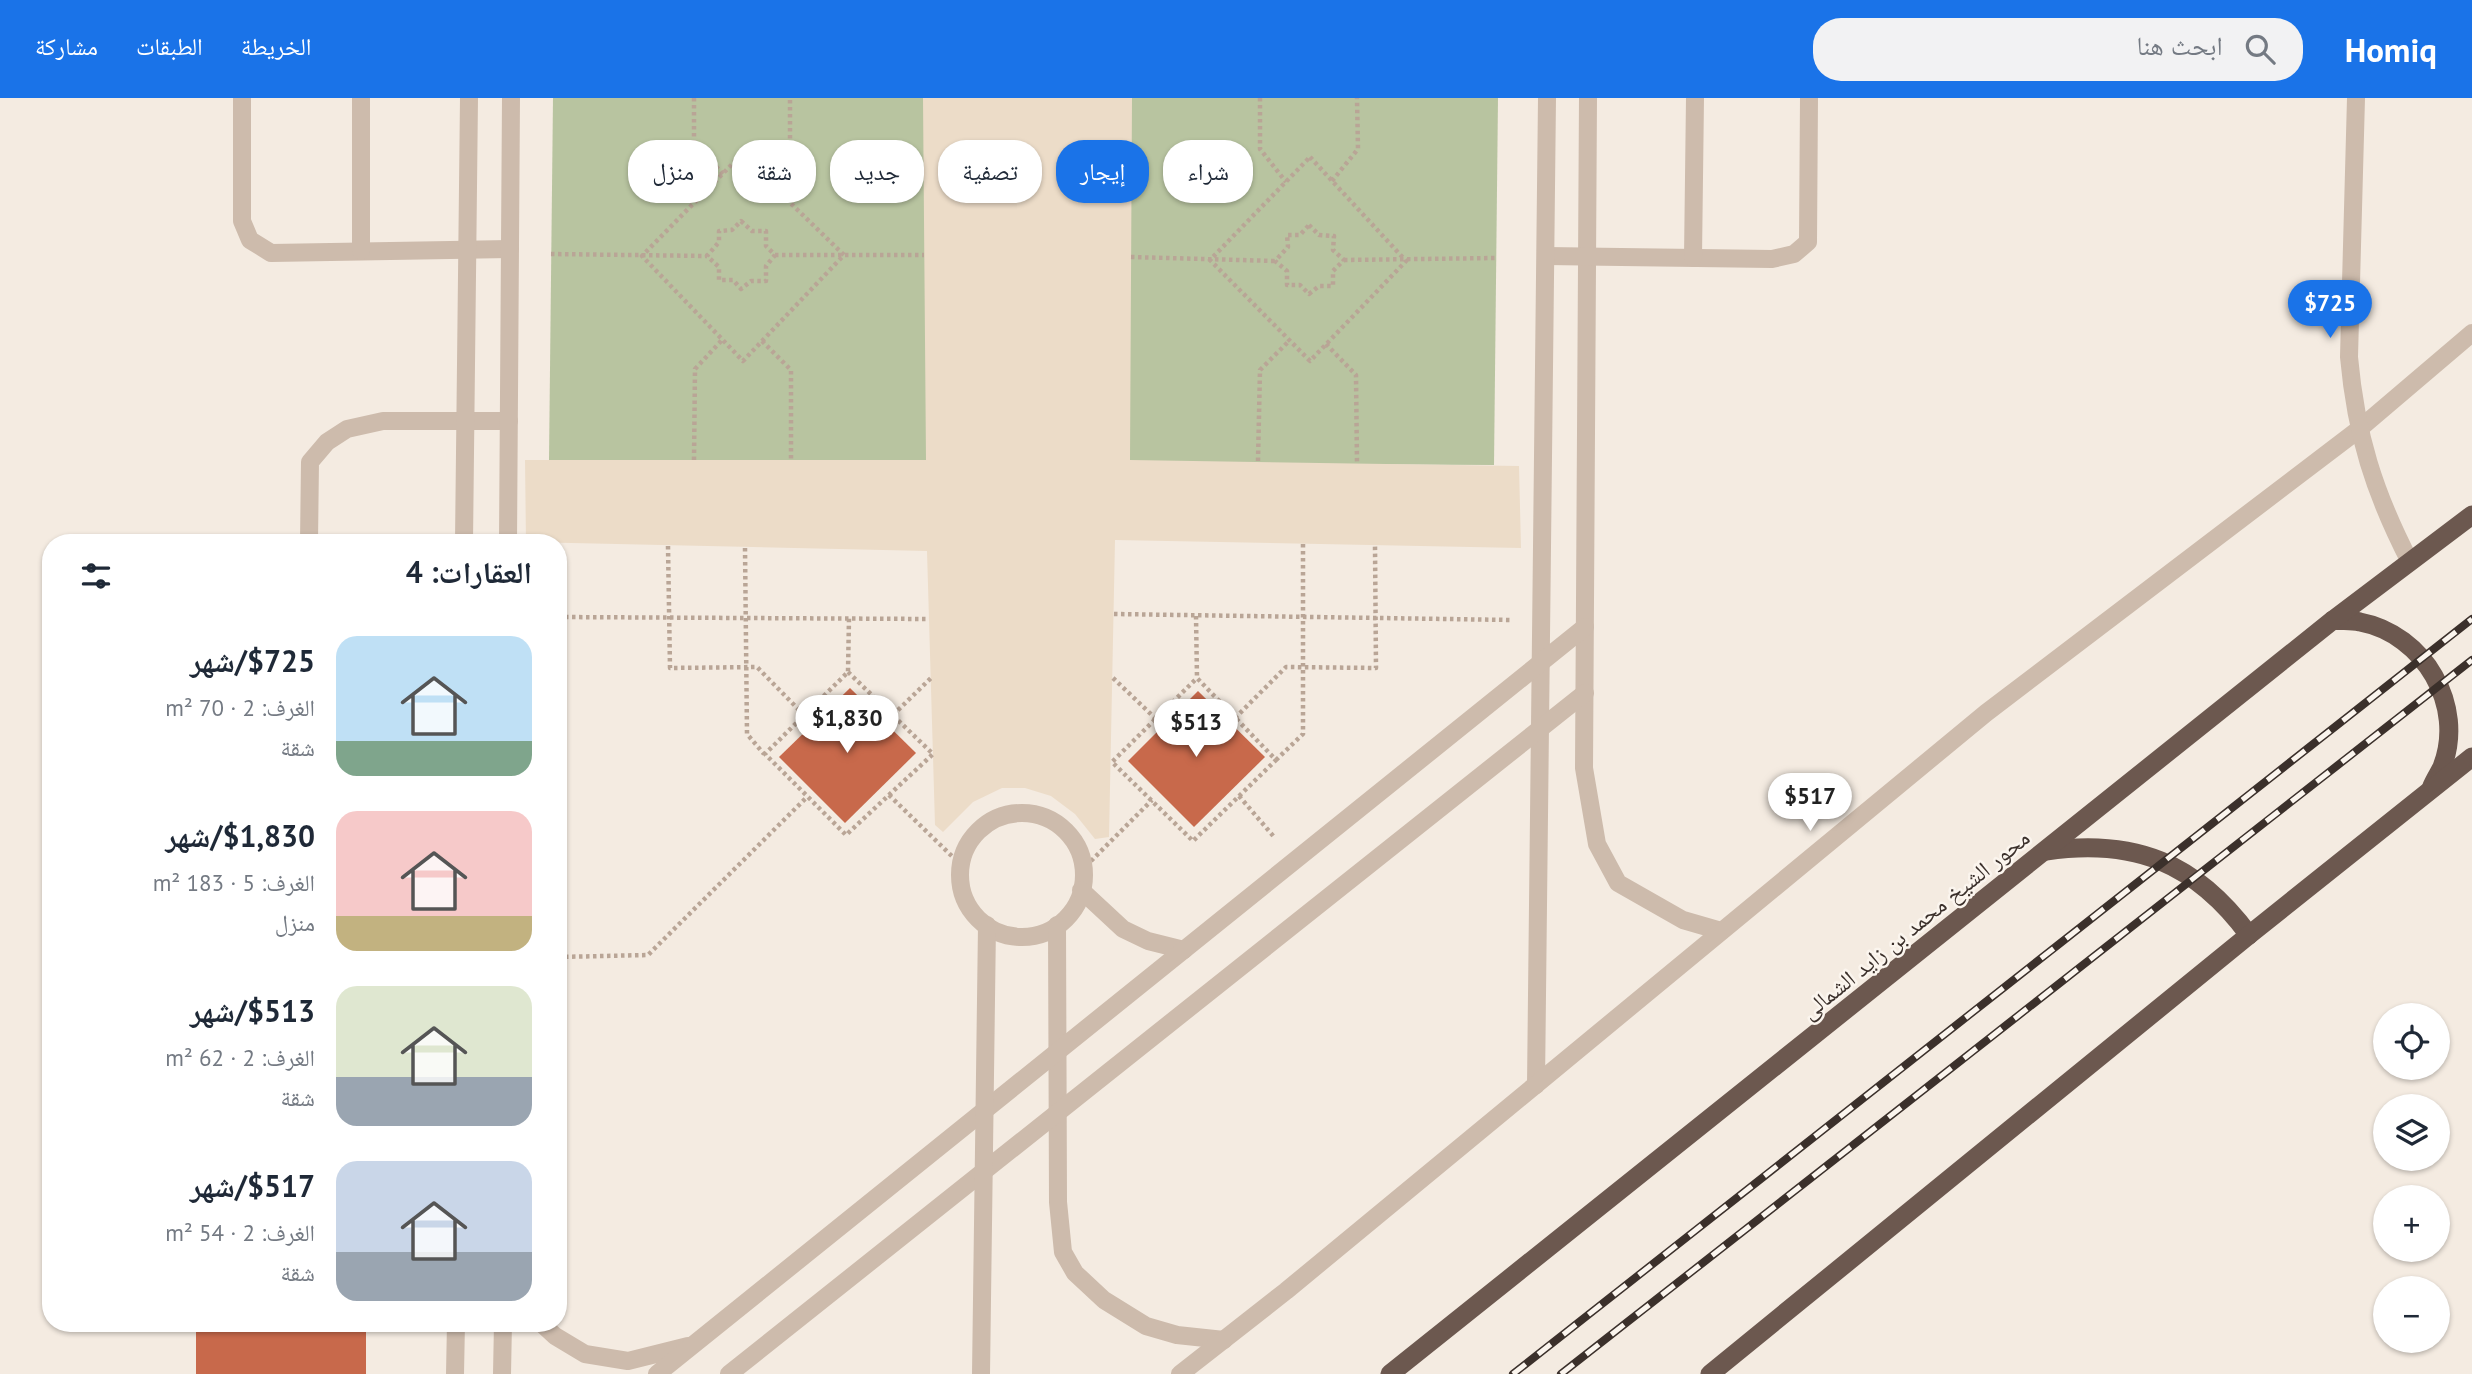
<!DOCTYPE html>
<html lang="ar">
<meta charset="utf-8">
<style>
:root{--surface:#fff;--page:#f2f2f3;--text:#1f2937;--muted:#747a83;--accent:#1a73e8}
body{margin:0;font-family:"PT Sans","Noto Naskh Arabic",sans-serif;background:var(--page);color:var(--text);direction:rtl;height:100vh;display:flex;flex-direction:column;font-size:26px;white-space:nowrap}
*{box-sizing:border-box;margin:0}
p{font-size:23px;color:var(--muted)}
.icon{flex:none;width:38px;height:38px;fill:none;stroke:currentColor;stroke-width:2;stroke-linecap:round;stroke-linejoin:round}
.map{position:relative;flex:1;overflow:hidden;direction:ltr}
.details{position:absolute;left:42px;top:436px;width:525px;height:798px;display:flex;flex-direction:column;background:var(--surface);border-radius:28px;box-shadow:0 2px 5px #0004;direction:rtl}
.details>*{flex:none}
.guide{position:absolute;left:588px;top:42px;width:665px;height:63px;direction:rtl;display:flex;gap:14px}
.buttons{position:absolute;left:2373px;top:905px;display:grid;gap:14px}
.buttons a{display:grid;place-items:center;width:77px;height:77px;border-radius:50%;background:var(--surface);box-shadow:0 2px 5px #0004;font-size:35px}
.price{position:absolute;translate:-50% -60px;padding:0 16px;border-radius:24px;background:#fff;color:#222;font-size:23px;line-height:46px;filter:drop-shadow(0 2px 4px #0008)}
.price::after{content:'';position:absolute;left:50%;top:42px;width:21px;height:16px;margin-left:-10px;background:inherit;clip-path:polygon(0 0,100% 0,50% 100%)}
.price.active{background:var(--accent);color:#fff}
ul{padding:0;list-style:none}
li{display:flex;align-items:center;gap:21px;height:175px;padding:0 35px}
li span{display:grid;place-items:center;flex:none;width:196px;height:140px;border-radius:21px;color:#555}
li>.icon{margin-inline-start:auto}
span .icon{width:84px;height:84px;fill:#fffc;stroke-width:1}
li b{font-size:30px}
h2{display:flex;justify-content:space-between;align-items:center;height:84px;padding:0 35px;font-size:30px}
.tag{padding:0 24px;border-radius:28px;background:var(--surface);box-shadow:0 2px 5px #0004;font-size:24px;line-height:63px}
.tag.active{background:var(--accent);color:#fff}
header{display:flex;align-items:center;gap:42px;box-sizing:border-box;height:98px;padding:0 35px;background:var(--accent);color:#fff}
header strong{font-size:33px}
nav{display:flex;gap:38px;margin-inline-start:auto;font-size:24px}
.search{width:490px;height:63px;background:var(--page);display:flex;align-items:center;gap:18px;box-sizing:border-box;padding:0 24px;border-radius:28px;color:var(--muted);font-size:26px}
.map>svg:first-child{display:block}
.green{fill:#b8c4a0}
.plaza{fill:#ecdcc8}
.building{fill:#c8694b}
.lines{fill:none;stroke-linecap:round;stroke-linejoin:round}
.path{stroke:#b9a596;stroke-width:4.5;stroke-dasharray:3.5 3.5;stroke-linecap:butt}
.service{stroke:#cdbbac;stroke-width:18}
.minor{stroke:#cdbbac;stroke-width:18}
.tertiary{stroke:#cdbbac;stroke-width:18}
.trunk{stroke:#6c584f;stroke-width:19}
.rail-casing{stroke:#3b302b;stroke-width:8}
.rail{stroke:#fbf5ee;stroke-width:5;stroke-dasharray:16;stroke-linecap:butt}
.labels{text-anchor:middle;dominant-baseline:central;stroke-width:5;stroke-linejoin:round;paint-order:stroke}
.street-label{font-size:23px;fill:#3b302b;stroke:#fbf5ee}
</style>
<header>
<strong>Homiq</strong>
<div class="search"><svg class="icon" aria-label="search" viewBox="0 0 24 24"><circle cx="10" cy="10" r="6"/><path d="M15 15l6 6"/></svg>ابحث هنا</div>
<nav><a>الخريطة</a><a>الطبقات</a><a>مشاركة</a></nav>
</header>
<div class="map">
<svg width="2472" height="1276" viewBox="0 0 2472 1276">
<rect width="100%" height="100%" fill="#f4ebe1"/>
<polygon class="green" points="553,0 1498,0 1494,367 549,362"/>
<polygon class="plaza" points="923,0 1132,0 1130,362 1519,368 1521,450 1115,442 1109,739 1095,741 1075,716 1051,698 1025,690 1002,690 973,704 943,734 935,727 927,453 526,444 525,362 926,362"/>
<g class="building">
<polygon points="850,590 916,655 845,725 779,659"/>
<polygon points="1198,593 1265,659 1194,729 1128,663"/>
<rect x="196" y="1225" width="170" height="51"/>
</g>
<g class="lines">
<g class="path">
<polyline points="694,0 694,45 723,76"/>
<polyline points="1260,0 1260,51 1286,84"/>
<polygon points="741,57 844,157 743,263 642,158"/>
<polygon points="1310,59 1406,163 1310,263 1210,162"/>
<polyline points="761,77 790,50 790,0"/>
<polyline points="1332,83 1358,51 1357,0"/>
<polygon points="741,123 752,133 766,133 766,148 775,157 766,168 766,183 751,183 741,191 733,182 719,182 719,169 707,158 719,144 719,133 732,132"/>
<polygon points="1309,127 1319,137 1334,138 1333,152 1344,162 1333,173 1333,188 1319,188 1309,196 1300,187 1287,187 1287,173 1275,163 1288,149 1287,137 1300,137"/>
<polyline points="551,156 707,158"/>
<polyline points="775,157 924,157"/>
<polyline points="1131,159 1275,163"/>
<polyline points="1344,162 1496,160"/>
<polyline points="762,243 791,272 791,362"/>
<polyline points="1326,246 1356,277 1357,365"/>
<polyline points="694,362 695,271 722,242"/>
<polyline points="1258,363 1260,272 1289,243"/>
<polyline points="668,448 670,570 757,569 804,617"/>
<polyline points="745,450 747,636 764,656"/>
<polyline points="1114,516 1512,522"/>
<polyline points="1196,518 1197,580 1276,662 1193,743 1112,664 1197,580"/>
<polyline points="558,519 929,521"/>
<polyline points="848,574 933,656 846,737 765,656 848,574 849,520"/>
<polyline points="1113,580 1156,621"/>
<polyline points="893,617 931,580"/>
<polyline points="1235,620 1286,569 1376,570 1375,447"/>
<polyline points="1276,662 1303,636 1303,446"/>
<polyline points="889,697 960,766"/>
<polyline points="1239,698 1275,740"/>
<polyline points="1091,763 1152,702"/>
<polyline points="558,859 648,857 807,699"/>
</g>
<g class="service">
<polyline points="242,0 242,123 250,142 271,155 510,151"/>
<polyline points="1588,0 1584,670 1597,746 1618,785 1683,822 1721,833"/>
<polyline points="361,153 361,0"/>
<polyline points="1546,158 1772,161 1794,156 1808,144 1809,0"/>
<polyline points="1693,160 1695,0"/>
<polyline points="309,444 310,364 327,344 347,331 383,323 509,323"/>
<polyline points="464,444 469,0"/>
<polyline points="508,444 511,0"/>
<circle cx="1022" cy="777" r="62"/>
<polyline points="1081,792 1123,831 1148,843 1184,852"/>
<polyline points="1057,827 1058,1104 1063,1154 1075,1175 1104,1202 1146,1228 1177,1237 1224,1242"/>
<polyline points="1536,987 1547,0"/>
<polyline points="541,1225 555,1238 585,1256 628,1263 688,1248"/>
<polyline points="455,1276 456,1225"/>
<polyline points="502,1276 503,1225"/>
<polyline points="657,1276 1585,529"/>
<polyline points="729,1276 1585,595"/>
<polyline points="981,1276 987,827"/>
</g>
<polyline class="minor" points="1180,1276 1286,1193 1986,615 2358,332 2472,235"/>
<path class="tertiary" d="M2356 0 2349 259C2356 337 2374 394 2410 464"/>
<g class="trunk">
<path d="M2333 522C2342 523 2352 522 2360 524 2424 536 2466 608 2442 669 2439 675 2435 681 2432 688"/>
<path d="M2046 753C2135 740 2196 765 2249 837"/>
<polyline points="1390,1276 2333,522 2472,417"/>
<polyline points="1710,1276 2249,837 2472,659"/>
</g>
<defs>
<g id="rail">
<polyline points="1513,1276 2472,521"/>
<polyline points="1561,1276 2472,562"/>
</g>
</defs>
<use href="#rail" class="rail-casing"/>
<use href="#rail" class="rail"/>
</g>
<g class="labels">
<g class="street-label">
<text transform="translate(1915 826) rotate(-39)">محور الشيخ محمد بن زايد الشمالى</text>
</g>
</g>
</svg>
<div class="buttons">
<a><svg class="icon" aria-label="locate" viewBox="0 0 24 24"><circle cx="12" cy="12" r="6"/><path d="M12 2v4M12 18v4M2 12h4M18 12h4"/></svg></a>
<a><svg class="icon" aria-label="layers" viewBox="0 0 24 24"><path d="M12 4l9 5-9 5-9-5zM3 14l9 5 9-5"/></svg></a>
<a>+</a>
<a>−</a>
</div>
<b class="price active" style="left:2330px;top:242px">$725</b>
<b class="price" style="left:847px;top:657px">$1,830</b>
<b class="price" style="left:1196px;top:661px">$513</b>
<b class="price" style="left:1810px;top:735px">$517</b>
<div class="guide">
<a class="tag">شراء</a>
<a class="tag active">إيجار</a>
<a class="tag">تصفية</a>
<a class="tag">جديد</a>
<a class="tag">شقة</a>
<a class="tag">منزل</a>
</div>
<section class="details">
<h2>العقارات: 4<svg class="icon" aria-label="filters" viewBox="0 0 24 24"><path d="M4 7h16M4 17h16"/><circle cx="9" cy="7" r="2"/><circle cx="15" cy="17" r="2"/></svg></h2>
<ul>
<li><span style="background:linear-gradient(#bfe0f5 75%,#7fa58c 0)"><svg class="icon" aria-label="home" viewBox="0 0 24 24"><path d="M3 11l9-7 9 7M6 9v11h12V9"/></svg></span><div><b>$725/شهر</b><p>الغرف: 2 · 70 m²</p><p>شقة</p></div></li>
<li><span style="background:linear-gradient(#f6c9c9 75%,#c2b280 0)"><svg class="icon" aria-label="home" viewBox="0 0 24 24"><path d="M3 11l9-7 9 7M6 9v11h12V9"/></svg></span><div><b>$1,830/شهر</b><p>الغرف: 5 · 183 m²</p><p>منزل</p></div></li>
<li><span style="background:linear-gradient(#dfe7d0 65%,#9aa5b1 0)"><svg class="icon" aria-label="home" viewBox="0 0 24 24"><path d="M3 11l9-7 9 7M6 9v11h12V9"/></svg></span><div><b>$513/شهر</b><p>الغرف: 2 · 62 m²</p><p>شقة</p></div></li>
<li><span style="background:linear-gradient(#c9d6e8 65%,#9aa5b1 0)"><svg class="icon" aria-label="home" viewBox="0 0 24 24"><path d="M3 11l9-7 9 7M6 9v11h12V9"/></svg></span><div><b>$517/شهر</b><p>الغرف: 2 · 54 m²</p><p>شقة</p></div></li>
</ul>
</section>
</div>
